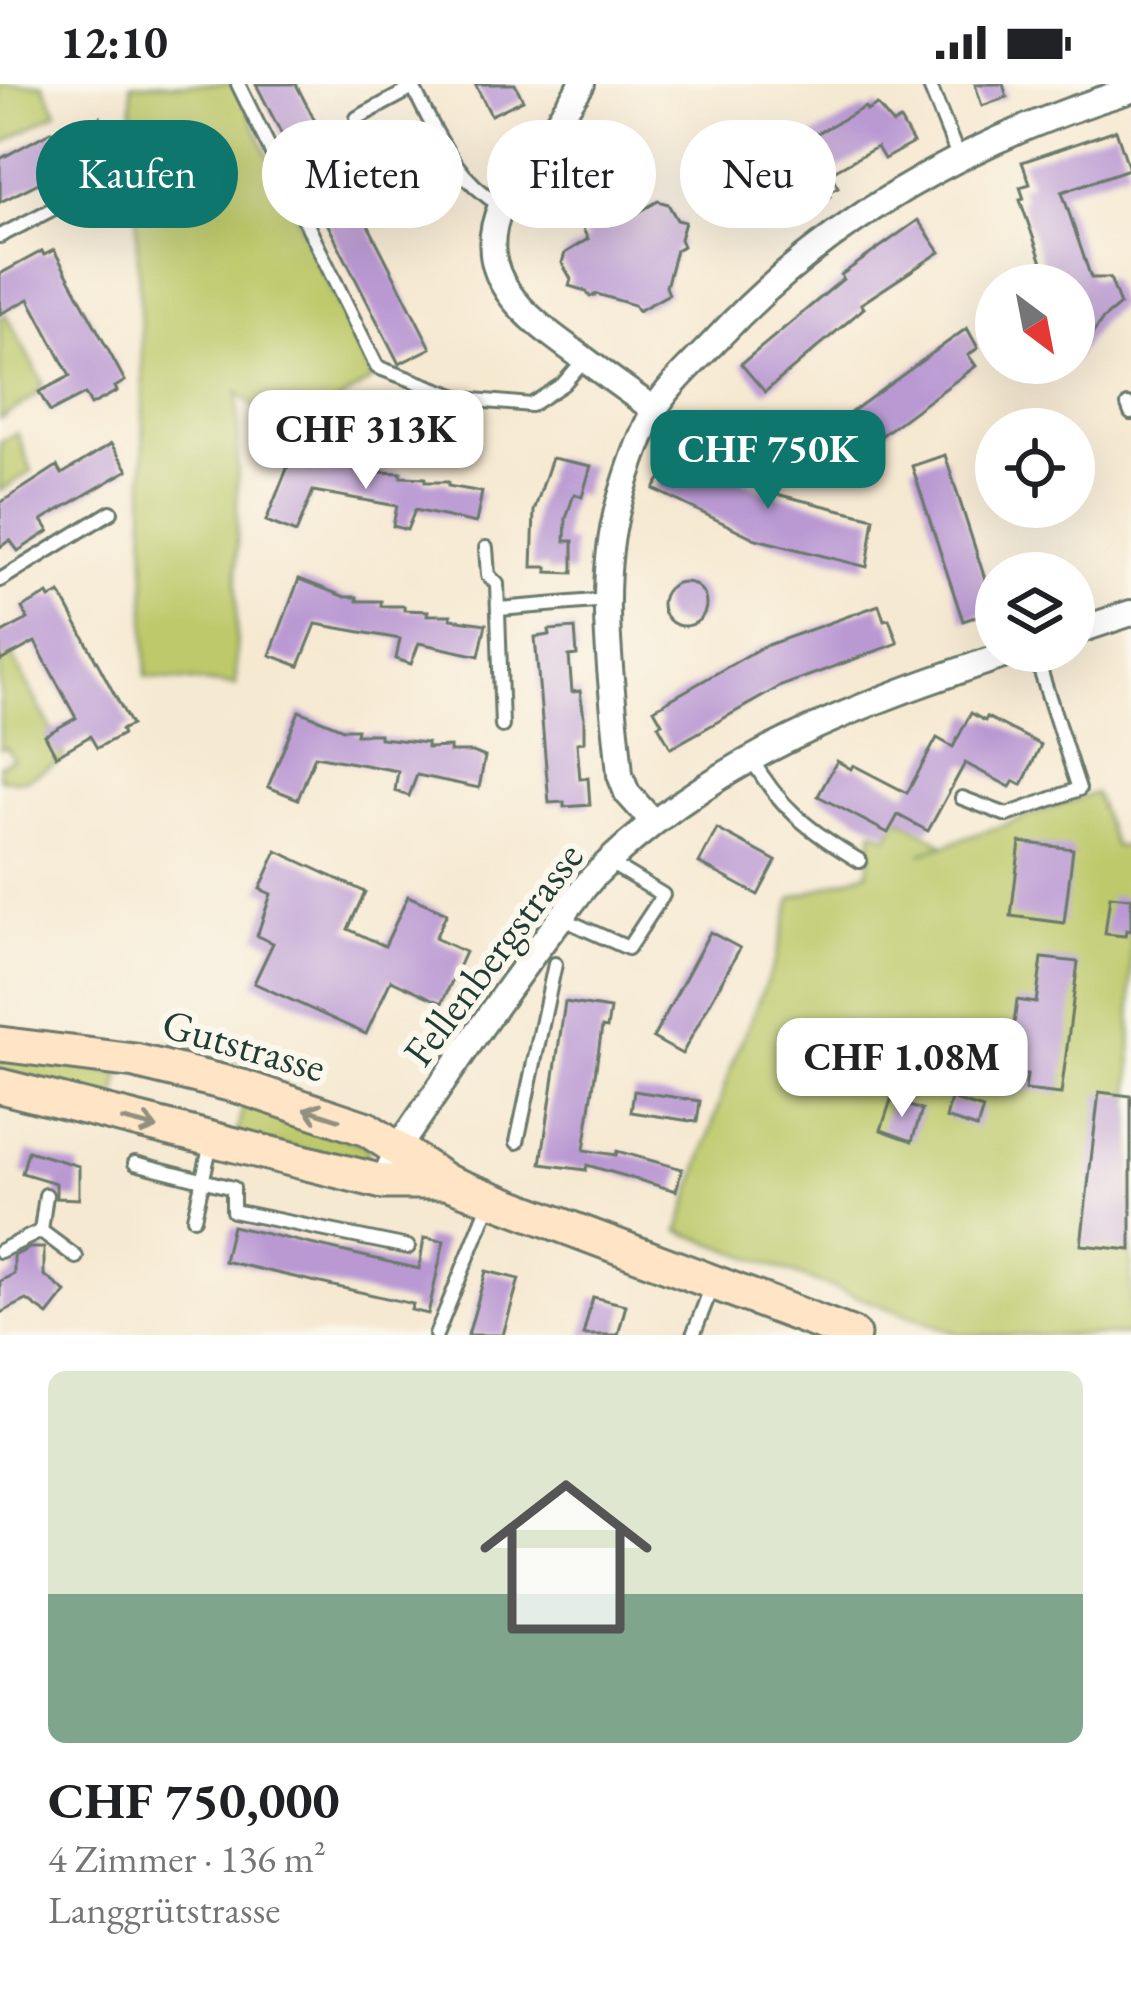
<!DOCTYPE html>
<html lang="de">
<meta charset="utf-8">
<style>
:root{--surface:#fff;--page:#f2f2f2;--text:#202124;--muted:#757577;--accent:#0f766e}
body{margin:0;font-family:"EB Garamond",serif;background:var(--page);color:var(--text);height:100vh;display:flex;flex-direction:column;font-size:45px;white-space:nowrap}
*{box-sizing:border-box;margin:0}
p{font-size:39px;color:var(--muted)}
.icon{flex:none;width:66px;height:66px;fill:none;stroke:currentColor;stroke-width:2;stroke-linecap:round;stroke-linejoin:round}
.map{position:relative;height:1251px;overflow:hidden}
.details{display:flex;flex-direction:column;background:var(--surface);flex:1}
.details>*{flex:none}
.guide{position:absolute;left:36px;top:36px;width:1059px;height:108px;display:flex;gap:24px}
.needle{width:78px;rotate:148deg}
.tools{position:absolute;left:975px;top:180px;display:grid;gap:24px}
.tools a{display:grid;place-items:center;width:120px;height:120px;border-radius:50%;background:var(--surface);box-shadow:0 12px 48px #0002;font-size:60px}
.price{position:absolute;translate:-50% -102px;padding:0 27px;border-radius:24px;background:#fff;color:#222;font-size:39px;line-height:78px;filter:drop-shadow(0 3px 6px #0008)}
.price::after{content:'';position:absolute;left:50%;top:72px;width:36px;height:27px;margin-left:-18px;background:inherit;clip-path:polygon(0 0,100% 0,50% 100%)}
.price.selected{background:var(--accent);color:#fff}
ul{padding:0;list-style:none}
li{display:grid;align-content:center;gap:24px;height:636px;padding:0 48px}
li span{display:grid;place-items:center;height:372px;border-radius:18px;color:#555}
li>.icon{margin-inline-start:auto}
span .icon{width:216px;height:216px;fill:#fffc;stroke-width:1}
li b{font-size:51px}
.chip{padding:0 42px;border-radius:54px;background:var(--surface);box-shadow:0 12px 48px #0002;font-size:42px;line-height:108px}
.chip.selected{background:var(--accent);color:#fff}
.status{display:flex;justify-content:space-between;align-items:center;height:84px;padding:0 60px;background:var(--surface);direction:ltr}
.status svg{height:33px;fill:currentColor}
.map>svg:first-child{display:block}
.green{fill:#bdc96b;stroke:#6e8350;stroke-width:3}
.building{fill:#ba99d3}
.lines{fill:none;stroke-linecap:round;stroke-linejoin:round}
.service-casing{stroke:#6a796b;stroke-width:18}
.minor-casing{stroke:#6a796b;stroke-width:30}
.secondary-casing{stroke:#6a796b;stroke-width:39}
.service{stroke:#fff;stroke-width:12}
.minor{stroke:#fff;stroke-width:24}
.secondary{stroke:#ffe4c6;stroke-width:33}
.oneway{stroke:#8f907d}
.labels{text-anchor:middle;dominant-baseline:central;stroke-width:12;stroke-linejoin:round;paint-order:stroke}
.street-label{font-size:42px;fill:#1f3d34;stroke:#fbf7ec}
</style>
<div class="status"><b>12:10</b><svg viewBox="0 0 49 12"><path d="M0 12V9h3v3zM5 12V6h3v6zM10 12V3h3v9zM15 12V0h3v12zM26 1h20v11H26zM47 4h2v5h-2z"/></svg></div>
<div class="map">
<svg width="1131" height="1251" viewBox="0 0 1131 1251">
<rect width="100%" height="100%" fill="#fbf7ec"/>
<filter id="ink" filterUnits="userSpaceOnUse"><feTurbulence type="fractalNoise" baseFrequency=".00833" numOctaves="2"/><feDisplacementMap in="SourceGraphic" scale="24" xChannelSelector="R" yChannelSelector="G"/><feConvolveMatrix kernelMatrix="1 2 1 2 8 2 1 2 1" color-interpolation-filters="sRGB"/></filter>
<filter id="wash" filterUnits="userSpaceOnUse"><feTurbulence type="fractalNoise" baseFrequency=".004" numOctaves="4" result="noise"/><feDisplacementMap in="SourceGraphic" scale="48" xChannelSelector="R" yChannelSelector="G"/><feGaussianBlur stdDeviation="2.7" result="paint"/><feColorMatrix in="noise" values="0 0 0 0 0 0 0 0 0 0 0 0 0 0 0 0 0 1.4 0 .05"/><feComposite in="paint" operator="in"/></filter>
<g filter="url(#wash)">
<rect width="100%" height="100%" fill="#f6e9d2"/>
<g class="green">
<polygon points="0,0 43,0 57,28 0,61"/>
<polygon points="131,0 235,0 373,295 288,351 238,309 236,601 146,593 143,302"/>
<polygon points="6,231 43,299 35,312 0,335 0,234"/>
<polygon points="17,349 32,387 0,407 0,358"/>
<polygon points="0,548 64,670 62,676 25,696 0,695 0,681 13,675 6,663 0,665"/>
<polygon points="1095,709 1114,762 1131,763 1131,1251 960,1251 679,1147 731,982 775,877 792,814 868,788 873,746 888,753 900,734 943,760 920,770"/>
<polygon points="176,941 238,959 242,966 238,977 175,960"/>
<polygon points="0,970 121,990 114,1022 0,990"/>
<polygon points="244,1019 367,1062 368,1071 356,1078 236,1052"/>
</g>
<g id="blocks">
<g class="building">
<polygon points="256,0 296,0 431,264 399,280"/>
<polygon points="475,0 515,0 523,16 491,31"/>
<polygon points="975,0 1003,0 1007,13 982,22"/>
<polygon points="877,21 893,40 900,36 913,59 884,75 877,63 830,89 838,103 828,108 830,112 804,126 794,108 798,105 792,95 801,90 797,81 801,79 792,63 865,23 867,27"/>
<polygon points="100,33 115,61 0,118 0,75 52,47 57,56"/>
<polygon points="1116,46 1129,85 1062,108 1091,194 1110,194 1120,221 1103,235 1074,277 1074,201 1050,201 1020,116 1024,115 1020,103 1030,100 1022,78"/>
<polygon points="610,103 621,106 634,131 658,117 668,120 677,136 685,138 680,155 683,162 676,166 666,203 669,210 638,227 634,221 597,210 590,213 586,207 569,202 571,195 562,179 565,169 588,155 576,131 582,127 587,110 594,112"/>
<polygon points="918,136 940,168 861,220 864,224 765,308 741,280 843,195 841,191"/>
<polygon points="54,166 125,297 115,303 117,307 91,321 85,310 50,328 39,308 70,292 29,215 0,230 0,190 42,167 44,171"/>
<polygon points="967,244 978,264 968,271 976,282 870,360 861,349 851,356 835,340"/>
<polygon points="111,360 128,386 42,436 49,447 18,467 10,456 0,463 0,419 57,382 62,390"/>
<polygon points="296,362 340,379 354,380 354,384 378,384 378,388 401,389 401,393 425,394 425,398 448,398 448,402 482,408 476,439 415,426 407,446 393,442 397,422 313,407 296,449 266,437"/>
<polygon points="677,367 684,378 697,373 768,408 874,434 867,483 756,455 654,405"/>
<polygon points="945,371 995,526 963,537 912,382"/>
<polygon points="552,374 591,382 582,413 574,410 566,434 565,457 573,457 573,489 547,488 547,483 532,483 534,427"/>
<polygon points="299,495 345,513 357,513 357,517 381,517 381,522 404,522 404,526 428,527 427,531 451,531 451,535 486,540 479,572 419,559 411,580 396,575 400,555 316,540 299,582 270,571"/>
<circle cx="684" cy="520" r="22"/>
<polygon points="60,509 131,641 121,646 123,650 97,664 90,652 56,672 45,651 76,634 35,558 0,577 0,550 28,535 22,524 48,510 50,514"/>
<polygon points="879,521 884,536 889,535 898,559 781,602 671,664 658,641 662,639 654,625 762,563"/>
<polygon points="575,544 577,571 569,572 572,608 580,607 584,633 584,658 577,659 580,695 588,694 590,721 564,723 564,718 549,719 535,553 550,551 549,546"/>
<polygon points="299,627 343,645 357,645 356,650 380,650 380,654 427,659 427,664 450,663 450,668 473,668 485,673 479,704 417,691 409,712 395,707 398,687 315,672 298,715 268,703"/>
<polygon points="971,629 985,637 987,633 1041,661 1022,701 1014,697 1010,703 965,679 928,747 898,731 888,749 818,712 837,677 851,685 853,681 907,709 937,654 953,663"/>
<polygon points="717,745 776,777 758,811 699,779"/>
<polygon points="1020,758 1073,765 1064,839 1011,832"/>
<polygon points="277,767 365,808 348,845 385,862 408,812 447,829 435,854 465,868 442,919 391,896 366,950 254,899 273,859 257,852 271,810 260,805"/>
<polygon points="1110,812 1131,814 1131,847 1126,846 1125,852 1105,850"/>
<polygon points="710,848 740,864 682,970 653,954"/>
<polygon points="1042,874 1078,878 1061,1010 1025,1006 1027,991 1008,989 1017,916 1036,919"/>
<polygon points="565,918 610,925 607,944 602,943 584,1066 616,1071 617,1067 682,1085 676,1107 587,1081 586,1086 541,1080"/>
<polygon points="634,1007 700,1017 697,1038 631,1028"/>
<polygon points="1099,1008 1131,1012 1131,1166 1081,1161"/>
<polygon points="951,1015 983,1025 977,1044 946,1034"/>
<polygon points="891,1016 922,1026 912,1057 881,1046"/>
<polygon points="28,1067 79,1082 79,1115 56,1114 56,1099 22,1089"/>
<polygon points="232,1142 419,1185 424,1154 444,1157 428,1230 411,1226 413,1220 224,1177"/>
<polygon points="30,1164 44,1164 44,1191 66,1208 48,1231 27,1216 0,1229 0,1197 14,1190 14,1172"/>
<polygon points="486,1187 519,1195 503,1251 468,1251"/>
<polygon points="593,1213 626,1221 618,1251 583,1251"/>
</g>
</g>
</g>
<g filter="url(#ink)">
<use href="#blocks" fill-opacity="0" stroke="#6a796b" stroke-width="3"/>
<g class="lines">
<defs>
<g id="service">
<polyline points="238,0 377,283 463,315 531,321 563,300 585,275"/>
<path d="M411 0C437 49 452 92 501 122"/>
<polyline points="929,0 958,72"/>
<polyline points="357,34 413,4"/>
<polyline points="0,152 99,101"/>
<polyline points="1128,321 1131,329"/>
<polyline points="656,327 688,351 688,368"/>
<polyline points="486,464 488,491 497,500 502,642"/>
<polyline points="0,496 111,428"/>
<polyline points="499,525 607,516"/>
<path d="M750 672C778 723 811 748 860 777"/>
<polyline points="962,714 1007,731 1079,705 1034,567"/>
<polyline points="561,834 628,864 663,811 610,779"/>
<polyline points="517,1058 555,880"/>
<polyline points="135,1079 233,1104 233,1127 408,1163"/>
<polyline points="194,1134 211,1059"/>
<polyline points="41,1147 76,1173"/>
<polyline points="0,1167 41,1147 46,1111"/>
<polyline points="436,1251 491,1116"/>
<polyline points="693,1251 712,1202"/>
</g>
<g id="minor">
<path d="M582 0 501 122C470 194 528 234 579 271 604 290 629 308 655 326"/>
<polyline points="1074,548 1131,529"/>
<path d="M653 738 627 709 620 691C613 602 595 506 619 419 628 388 639 353 655 325 670 300 695 278 715 257 829 134 972 54 1131 6"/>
<path d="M383 1098 398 1064C448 992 496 918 550 848 565 829 579 808 595 791 713 672 863 618 1018 567"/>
</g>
<g id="secondary">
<polyline points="0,960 135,977 242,1003 367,1045 447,1098 853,1251"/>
<polyline points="0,1002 383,1098 447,1098"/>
</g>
</defs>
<use href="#service" class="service-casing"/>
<use href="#minor" class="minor-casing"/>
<use href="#secondary" class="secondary-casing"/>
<use href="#service" class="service"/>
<use href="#minor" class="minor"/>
<use href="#secondary" class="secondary"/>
</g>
<defs><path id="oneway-shaft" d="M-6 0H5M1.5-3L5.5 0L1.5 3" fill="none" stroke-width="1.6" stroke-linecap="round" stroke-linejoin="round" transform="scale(3)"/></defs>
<g class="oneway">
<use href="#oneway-shaft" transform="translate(322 1030) rotate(-162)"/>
<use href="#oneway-shaft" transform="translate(140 1040) rotate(14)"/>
</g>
</g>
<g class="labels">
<g class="street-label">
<text transform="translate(493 870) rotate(-53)">Fellenbergstrasse</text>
<text transform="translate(244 961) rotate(16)">Gutstrasse</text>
</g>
</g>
</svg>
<div class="tools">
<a><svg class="needle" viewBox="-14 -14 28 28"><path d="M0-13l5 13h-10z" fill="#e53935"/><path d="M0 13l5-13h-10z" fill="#757577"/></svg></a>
<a><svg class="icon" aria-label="locate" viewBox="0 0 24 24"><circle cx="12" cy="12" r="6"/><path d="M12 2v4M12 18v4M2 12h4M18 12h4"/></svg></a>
<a><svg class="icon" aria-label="layers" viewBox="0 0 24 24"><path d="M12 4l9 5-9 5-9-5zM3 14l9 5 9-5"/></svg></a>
</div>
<b class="price" style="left:366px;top:408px">CHF 313K</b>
<b class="price selected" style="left:768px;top:428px">CHF 750K</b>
<b class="price" style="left:902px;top:1036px">CHF 1.08M</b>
<div class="guide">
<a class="chip selected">Kaufen</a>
<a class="chip">Mieten</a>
<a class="chip">Filter</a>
<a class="chip">Neu</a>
</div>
</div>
<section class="details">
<ul>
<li><span style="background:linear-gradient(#dfe7d0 60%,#7fa58c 0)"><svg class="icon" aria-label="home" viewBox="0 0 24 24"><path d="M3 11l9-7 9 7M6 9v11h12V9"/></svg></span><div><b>CHF 750,000</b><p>4 Zimmer · 136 m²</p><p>Langgrütstrasse</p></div></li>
</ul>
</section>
